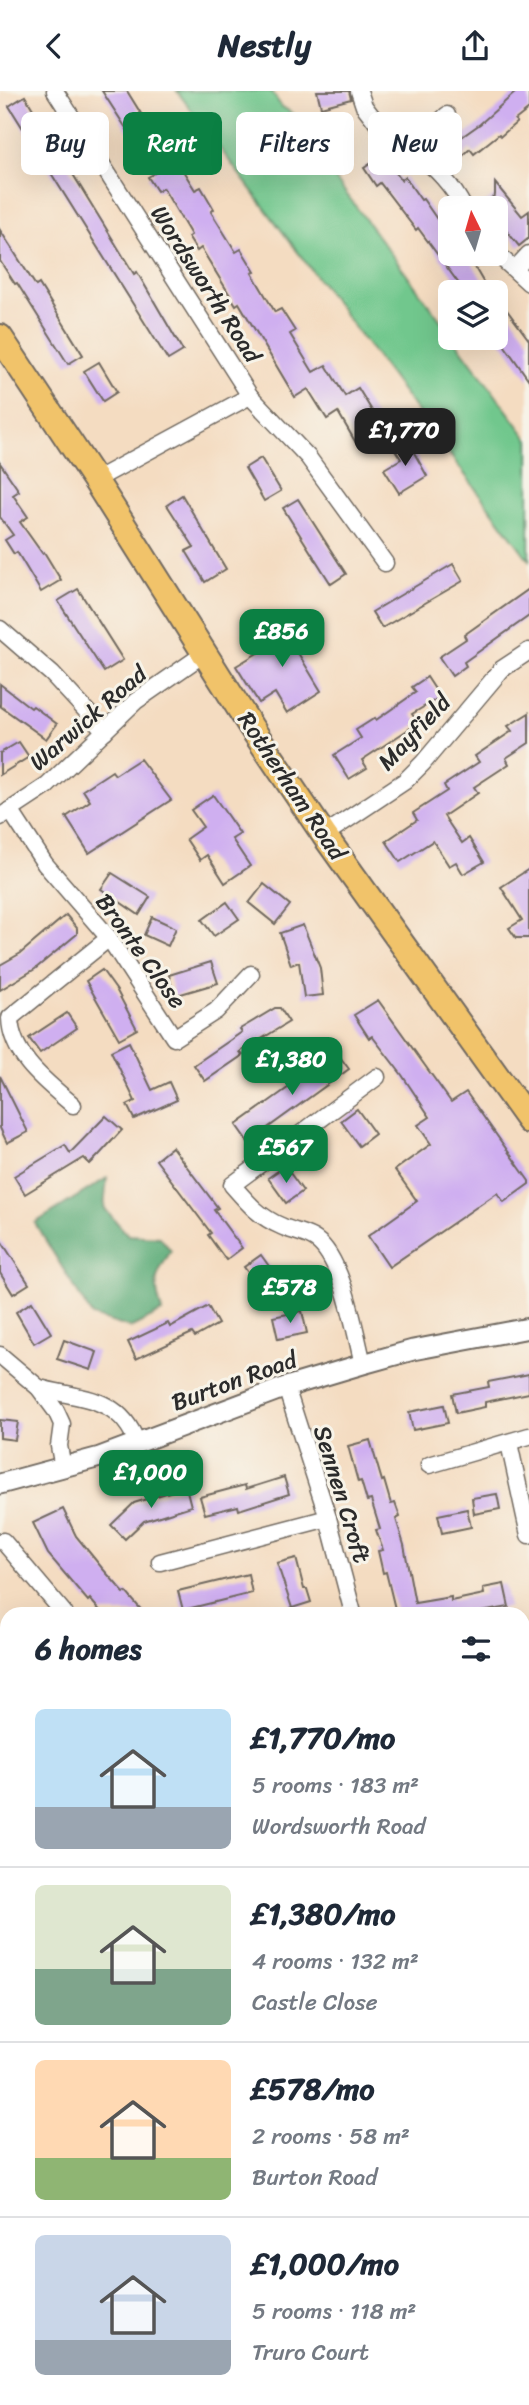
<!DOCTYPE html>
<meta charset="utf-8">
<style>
:root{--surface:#fff;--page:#f2f2f3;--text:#1f2937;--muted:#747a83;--line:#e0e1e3;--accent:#0b8043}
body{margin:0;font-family:Sriracha,sans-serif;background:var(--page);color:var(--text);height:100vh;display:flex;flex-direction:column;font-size:26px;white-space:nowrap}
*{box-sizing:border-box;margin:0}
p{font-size:23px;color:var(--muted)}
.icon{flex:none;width:38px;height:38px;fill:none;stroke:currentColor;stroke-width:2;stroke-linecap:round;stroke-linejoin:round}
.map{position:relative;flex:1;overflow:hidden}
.details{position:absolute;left:0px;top:1516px;width:530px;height:800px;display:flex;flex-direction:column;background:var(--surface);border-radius:21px 21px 0 0;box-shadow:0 7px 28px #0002}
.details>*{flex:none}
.hud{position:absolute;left:21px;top:21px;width:488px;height:63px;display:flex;gap:14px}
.needle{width:46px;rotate:355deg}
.buttons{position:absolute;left:438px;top:105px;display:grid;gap:14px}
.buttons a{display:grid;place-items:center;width:70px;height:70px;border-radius:10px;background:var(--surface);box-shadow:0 7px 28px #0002;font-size:35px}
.price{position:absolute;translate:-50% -60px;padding:0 16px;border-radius:14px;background:var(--accent);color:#fff;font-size:23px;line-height:46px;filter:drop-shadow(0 2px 4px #0008)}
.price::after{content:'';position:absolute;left:50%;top:42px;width:21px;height:16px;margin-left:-10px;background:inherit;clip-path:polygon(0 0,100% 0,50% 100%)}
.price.active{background:#222;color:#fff}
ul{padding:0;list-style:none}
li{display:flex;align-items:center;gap:21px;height:175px;padding:0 35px}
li+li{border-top:2px solid var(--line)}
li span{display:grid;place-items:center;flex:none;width:196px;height:140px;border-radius:10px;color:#555}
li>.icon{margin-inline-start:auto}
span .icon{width:84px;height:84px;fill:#fffc;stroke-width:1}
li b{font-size:30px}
h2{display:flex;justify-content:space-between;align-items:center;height:84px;padding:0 35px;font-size:30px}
.tag{padding:0 24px;border-radius:10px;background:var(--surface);box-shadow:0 7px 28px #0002;font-size:24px;line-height:63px}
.tag.active{background:var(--accent);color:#fff}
header{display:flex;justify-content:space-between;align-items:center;height:91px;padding:0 35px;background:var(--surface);font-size:32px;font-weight:700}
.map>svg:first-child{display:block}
.green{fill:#71c78d;stroke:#4e795c;stroke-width:2}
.forest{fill:#5cac78;stroke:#446c52;stroke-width:2}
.building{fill:#cfaff0}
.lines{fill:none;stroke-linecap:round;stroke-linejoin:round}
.minor-casing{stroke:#716960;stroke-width:19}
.tertiary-casing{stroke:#716960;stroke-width:23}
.primary-casing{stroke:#716960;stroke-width:28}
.minor{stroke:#fff;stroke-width:16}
.tertiary{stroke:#fff;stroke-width:19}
.primary{stroke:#f1c36a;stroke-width:24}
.labels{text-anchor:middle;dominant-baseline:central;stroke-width:6;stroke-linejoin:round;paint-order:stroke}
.street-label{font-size:24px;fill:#2b2b2b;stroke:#f7f3e8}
</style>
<header><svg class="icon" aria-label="back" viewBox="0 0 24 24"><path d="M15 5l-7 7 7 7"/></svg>Nestly<svg class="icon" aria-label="share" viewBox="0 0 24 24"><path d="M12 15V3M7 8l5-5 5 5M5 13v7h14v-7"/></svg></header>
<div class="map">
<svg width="529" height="2314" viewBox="0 0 529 2314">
<rect width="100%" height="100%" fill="#f7f3e8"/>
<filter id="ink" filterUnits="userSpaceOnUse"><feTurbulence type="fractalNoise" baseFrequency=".0143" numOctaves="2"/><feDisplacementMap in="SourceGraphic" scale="14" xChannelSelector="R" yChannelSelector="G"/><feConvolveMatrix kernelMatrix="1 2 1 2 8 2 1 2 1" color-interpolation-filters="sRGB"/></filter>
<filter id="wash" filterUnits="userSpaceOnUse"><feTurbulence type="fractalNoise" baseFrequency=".00686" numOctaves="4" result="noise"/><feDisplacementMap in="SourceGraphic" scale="28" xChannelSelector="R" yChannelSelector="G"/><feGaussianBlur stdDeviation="1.57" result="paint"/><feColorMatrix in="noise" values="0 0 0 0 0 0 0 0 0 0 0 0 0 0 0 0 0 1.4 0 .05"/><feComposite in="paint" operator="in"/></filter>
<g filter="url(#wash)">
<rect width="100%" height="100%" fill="#f4dcc1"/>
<g class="green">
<polygon points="177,0 271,0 281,15 304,30 313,58 450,242 450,247 453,247 529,349 529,469"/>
<polygon points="529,1649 529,1767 523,1762 523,1650"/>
<polygon points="523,2042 529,2042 529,2314 0,2314 0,2197 7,2195 7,2308 523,2308"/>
</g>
<g class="forest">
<path d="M107 1087 104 1117 128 1144 160 1146 171 1160C154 1186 153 1191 162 1221L130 1237 92 1225 35 1132Z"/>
<polygon points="529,2119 529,2314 0,2314 0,2275 7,2271 7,2308 523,2308 523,2120"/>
</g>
<g id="blocks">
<g class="building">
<polygon points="102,0 127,0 153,42 164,35 179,58 172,62 195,99 201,96 214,118 211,121 236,161 241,158 255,181 252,182 275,221 281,218 295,240 290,243 313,281 326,274 345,305 358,297 382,336 356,352 338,321 327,328 308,298 295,306 239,212 236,214 201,157 197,160 188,146 191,144 163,97 157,100 148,86 155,82"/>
<polygon points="317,0 349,0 351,8 321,16"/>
<polygon points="517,0 529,0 529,18 515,29 517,31 501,45 499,43 474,63 470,58 456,71 440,54 450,45 456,50 480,33"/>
<polygon points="25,5 134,183 137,181 183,260 168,269 9,15"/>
<polygon points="385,63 385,66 401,89 405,86 421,109 423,108 441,134 443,132 450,142 450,163 467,163 489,201 465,201 418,137 416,139 380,92 376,95 364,77"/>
<polygon points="495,92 522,125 529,120 529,147 519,155 495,126 495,117 479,117 495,104"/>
<polygon points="0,139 36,195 39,193 83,264 68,273 17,192 15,193 0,170"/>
<polygon points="495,203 529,249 529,289 495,241"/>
<polygon points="99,271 117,301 103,310 84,280"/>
<polygon points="407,349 427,385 399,402 384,378 401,368 394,357"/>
<polygon points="261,367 281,400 264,410 245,377"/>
<polygon points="0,372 19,400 13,404 28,426 20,431 42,462 44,461 61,489 41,501 17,461 14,463 5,449 13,444 0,426"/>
<polygon points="182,404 226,478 205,491 186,460 194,456 167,414"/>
<polygon points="298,408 346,483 331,493 283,417"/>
<polygon points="453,473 463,490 382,537 372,521"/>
<polygon points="78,498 123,569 104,581 58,510"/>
<polygon points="529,498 529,525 464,571 466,575 452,585 439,566 466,548 464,544"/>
<polygon points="292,524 311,555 298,562 321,600 287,622 275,602 259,612 236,575 284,546 277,534"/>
<polygon points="427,586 440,606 412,623 418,632 362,669 367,677 349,688 334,664 361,647 356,639 375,627 376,629 416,601 412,596"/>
<polygon points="0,593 31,617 33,615 57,633 46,648 0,615"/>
<polygon points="529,622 529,652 506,667 509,673 474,696 478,702 444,725 462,752 469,747 484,771 463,783 456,771 449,775 433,750 400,771 386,750 417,729 413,722 447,700 444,694 479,671 475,665 512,640 508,635"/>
<polygon points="19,651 29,666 0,684 0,662"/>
<polygon points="140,668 171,709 89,762 66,726 90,710 83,699 112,680 115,684"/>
<polygon points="213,704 240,743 232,748 250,775 225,792 207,764 200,769 186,748 203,736 191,719"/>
<polygon points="529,778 529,847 516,847 509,837 522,829 501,796"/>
<polygon points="112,782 150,806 139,824 101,798"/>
<polygon points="264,793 290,814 275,833 249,812"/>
<polygon points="227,811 239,828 214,845 202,829"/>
<polygon points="66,824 77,837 77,843 35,878 0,899 0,874 21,862"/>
<polygon points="152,826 176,837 168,855 144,844"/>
<polygon points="303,834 320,877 323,904 304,906 299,871 291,874 280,842"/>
<polygon points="211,871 218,892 174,905 169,884"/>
<polygon points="102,879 117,900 137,938 119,948 86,890"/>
<polygon points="378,909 451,1011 466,1001 529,1090 529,1093 504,1111 497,1102 389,1176 368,1145 417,1110 395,1079 431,1053 418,1034 430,1026 402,984 372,945 369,947 354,924"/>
<polygon points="275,917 280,917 289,931 240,961 243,964 205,990 194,974 242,941 240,938"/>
<polygon points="67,922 77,937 40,962 29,947"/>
<polygon points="129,951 152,999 169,991 177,1009 134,1028 127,1014 135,1010 111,960"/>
<polygon points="337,962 349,978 248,1051 236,1034"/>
<polygon points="0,985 28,1041 7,1052 0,1037"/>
<polygon points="357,1018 375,1043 359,1055 341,1030"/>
<polygon points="106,1025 122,1039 99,1064 90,1073 84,1067 25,1103 14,1085 65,1054 70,1062"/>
<polygon points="172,1056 218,1117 214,1119 242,1157 226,1169 208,1144 211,1142 156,1069"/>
<polygon points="285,1075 303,1100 286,1112 268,1087"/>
<polygon points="0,1148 29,1193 13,1203 0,1182"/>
<polygon points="261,1164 279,1189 262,1201 244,1176"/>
<polygon points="32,1211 51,1242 34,1252 16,1221"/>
<polygon points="208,1215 218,1233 195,1246 192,1242 136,1268 128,1251 168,1232 170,1236"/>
<polygon points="302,1220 307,1242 278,1248 273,1226"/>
<polygon points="64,1249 97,1261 91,1279 57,1268"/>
<polygon points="529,1283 529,1302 485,1311 485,1316 456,1322 452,1303 489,1296 488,1291"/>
<polygon points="444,1314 448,1332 413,1339 409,1321"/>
<polygon points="0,1329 18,1331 15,1349 0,1347"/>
<polygon points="370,1349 382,1390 384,1389 391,1413 395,1412 400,1426 396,1428 404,1454 415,1512 451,1506 451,1510 484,1503 483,1497 504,1493 509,1516 475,1522 396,1522 386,1481 383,1482 378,1460 383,1459 376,1439 380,1438 371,1409 367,1410 361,1390 358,1391 348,1355"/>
<polygon points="284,1386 289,1403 239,1419 238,1415 205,1423 200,1406 245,1394 246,1398"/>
<polygon points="186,1396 191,1415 144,1430 125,1448 111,1434 134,1412"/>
<polygon points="497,1403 500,1418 474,1423 472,1407"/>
<polygon points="63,1418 76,1445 102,1477 124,1502 126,1501 144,1522 102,1522 90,1508 88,1510 48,1463 33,1432"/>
<polygon points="467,1418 471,1436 442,1442 438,1424"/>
<polygon points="296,1467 304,1498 307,1498 311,1511 292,1517 277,1472"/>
<polygon points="248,1483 252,1502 183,1519 178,1500"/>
</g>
</g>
</g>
<g filter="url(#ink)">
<use href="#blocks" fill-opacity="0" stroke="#716960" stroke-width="2"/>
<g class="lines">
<defs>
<g id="minor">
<polyline points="55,0 250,305 308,366 385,472"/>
<polyline points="359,0 364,15 390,49 416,61"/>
<path d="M447 24 425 45 416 61C437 78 452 94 464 117"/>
<polyline points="495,161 529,192"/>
<polyline points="515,178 529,163"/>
<polyline points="95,389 250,305"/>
<polyline points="0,538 52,583 105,640"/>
<polyline points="10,719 45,773 109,847 174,947 216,920 251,883"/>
<polyline points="0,726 47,695 136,610 205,562"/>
<polyline points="324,744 405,690 423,672 502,578 529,560"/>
<path d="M73 1014C46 991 11 965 10 927L109 847"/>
<polyline points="0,1264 39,1297 56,1320 62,1333 59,1355 63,1377"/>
<path d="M363 1273C355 1241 343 1168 316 1149 306 1142 291 1140 281 1135 259 1126 247 1111 232 1094L377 986"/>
<polyline points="286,1296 328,1427 353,1522"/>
<path d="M39 1297C81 1308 120 1305 137 1352"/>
<polyline points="509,1352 529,1444"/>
<polyline points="429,1374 529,1345"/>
<polyline points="3,1450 64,1522"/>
<polyline points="160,1471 328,1427"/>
<polyline points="523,1547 529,1545"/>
<polyline points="0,1719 7,1726"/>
<polyline points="523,1935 529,1935"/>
<polyline points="0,2007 7,2016"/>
<polyline points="0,2097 7,2092"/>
</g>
<polyline id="tertiary" points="0,1393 100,1366 286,1296 363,1273 413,1259 529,1237"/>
<polyline id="primary" points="0,246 95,389 251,636 324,744 529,1030"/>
</defs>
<use href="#minor" class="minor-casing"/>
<use href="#tertiary" class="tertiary-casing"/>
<use href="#primary" class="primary-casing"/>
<use href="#minor" class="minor"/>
<use href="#tertiary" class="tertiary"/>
<use href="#primary" class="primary"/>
</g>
</g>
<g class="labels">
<g class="street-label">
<text transform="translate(206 193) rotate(57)">Wordsworth Road</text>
<text transform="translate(88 627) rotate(-41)">Warwick Road</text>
<text transform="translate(414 641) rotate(-47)">Mayfield</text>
<text transform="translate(292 695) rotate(56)">Rotherham Road</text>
<text transform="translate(141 860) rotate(54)">Bronte Close</text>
<text transform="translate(234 1290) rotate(-20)">Burton Road</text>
<text transform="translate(342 1403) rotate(73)">Sennen Croft</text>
</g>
</g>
</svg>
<div class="buttons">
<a><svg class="needle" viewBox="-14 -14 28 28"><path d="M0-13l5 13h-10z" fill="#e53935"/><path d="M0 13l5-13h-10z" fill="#747a83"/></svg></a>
<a><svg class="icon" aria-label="layers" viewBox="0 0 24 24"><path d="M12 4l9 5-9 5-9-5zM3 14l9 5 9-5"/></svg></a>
</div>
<b class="price active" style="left:405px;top:377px">£1,770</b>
<b class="price" style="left:282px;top:578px">£856</b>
<b class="price" style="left:292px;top:1006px">£1,380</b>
<b class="price" style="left:286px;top:1094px">£567</b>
<b class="price" style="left:290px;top:1234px">£578</b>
<b class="price" style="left:151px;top:1419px">£1,000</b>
<div class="hud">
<a class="tag">Buy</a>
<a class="tag active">Rent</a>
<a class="tag">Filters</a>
<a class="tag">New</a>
</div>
<section class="details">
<h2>6 homes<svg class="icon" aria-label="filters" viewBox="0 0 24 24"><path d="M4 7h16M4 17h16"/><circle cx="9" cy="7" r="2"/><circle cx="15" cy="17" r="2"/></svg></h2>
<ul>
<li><span style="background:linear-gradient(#bfe0f5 70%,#9aa5b1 0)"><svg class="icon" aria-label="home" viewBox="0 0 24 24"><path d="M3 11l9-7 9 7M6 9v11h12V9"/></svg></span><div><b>£1,770/mo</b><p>5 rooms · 183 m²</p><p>Wordsworth Road</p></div></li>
<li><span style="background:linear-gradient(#dfe7d0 60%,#7fa58c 0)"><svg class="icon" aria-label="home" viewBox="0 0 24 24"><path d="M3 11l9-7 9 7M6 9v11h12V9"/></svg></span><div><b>£1,380/mo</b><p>4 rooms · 132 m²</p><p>Castle Close</p></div></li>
<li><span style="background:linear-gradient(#ffd9b3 70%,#8fb573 0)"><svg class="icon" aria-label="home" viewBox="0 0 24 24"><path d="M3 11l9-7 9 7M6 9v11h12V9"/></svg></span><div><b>£578/mo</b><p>2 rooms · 58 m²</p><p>Burton Road</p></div></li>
<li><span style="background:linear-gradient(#c9d6e8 75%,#9aa5b1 0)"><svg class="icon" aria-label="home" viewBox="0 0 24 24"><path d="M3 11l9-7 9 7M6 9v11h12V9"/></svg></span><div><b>£1,000/mo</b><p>5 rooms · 118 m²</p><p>Truro Court</p></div></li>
</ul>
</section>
</div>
